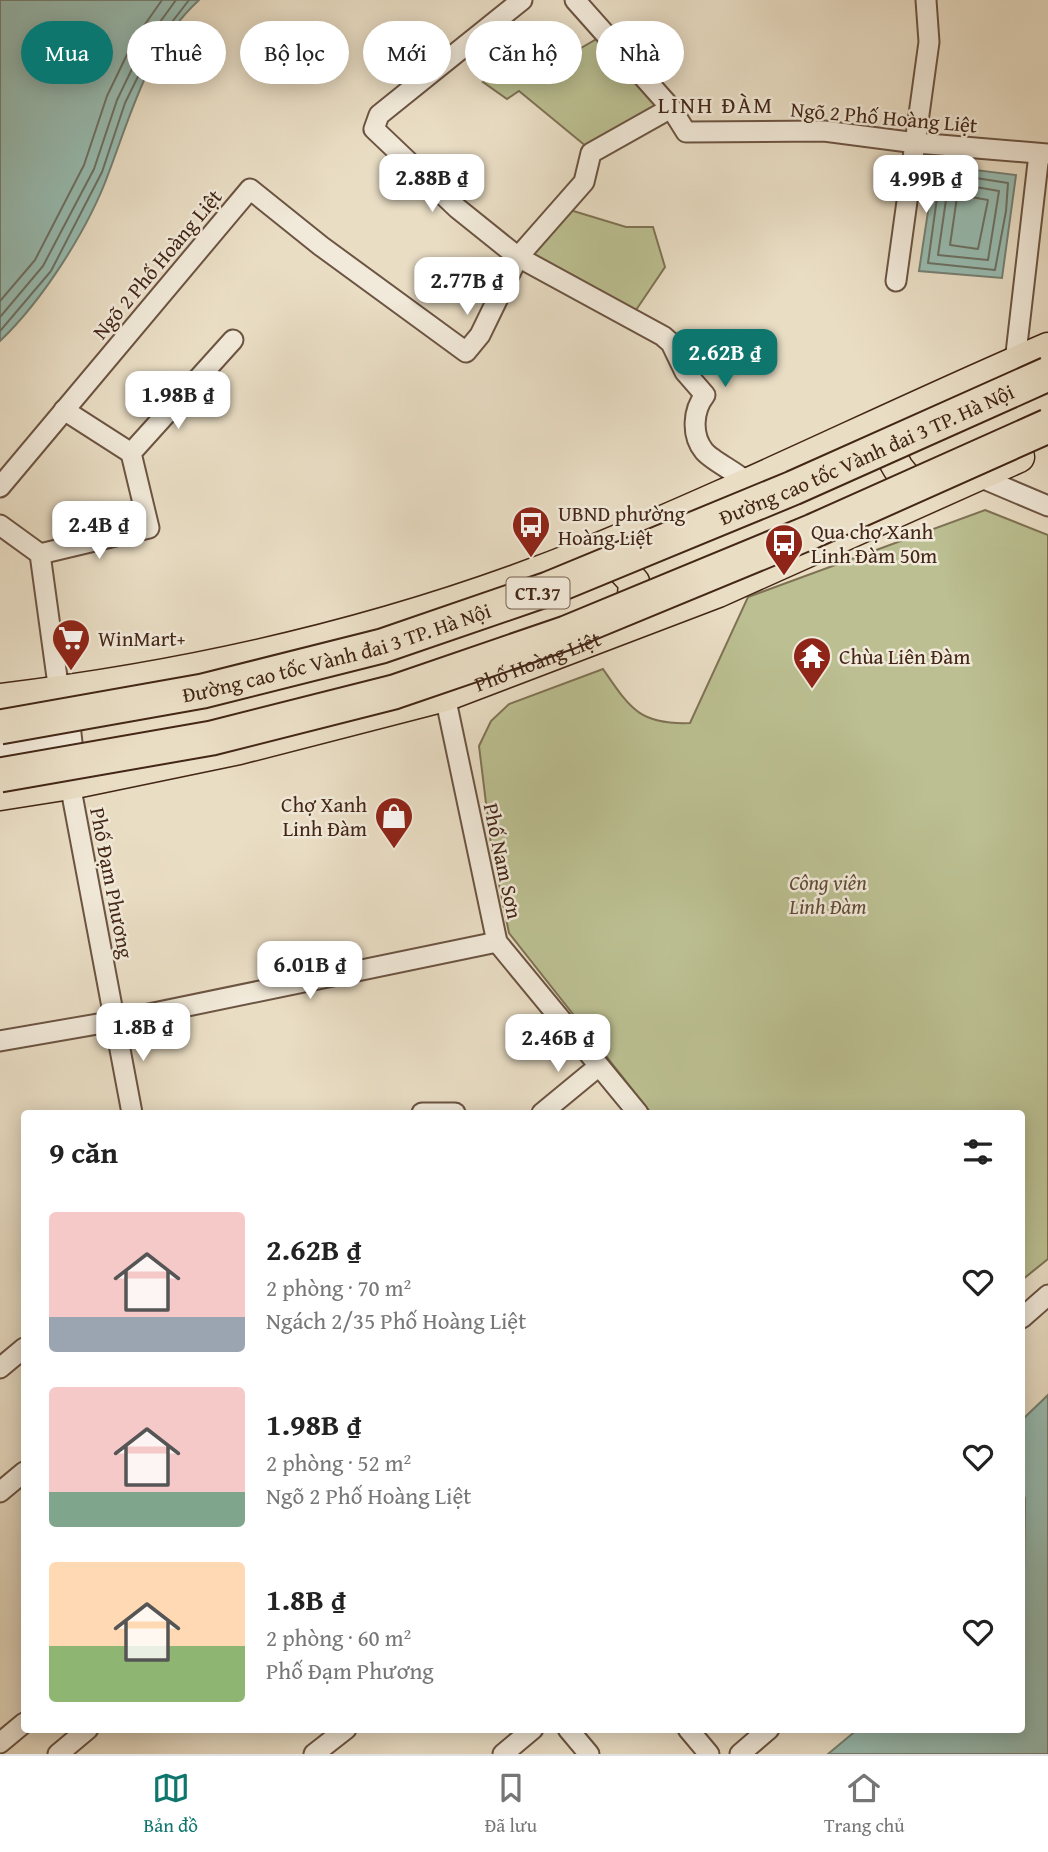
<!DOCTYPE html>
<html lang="vi">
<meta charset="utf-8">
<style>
:root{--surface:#fff;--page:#f2f2f2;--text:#222;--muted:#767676;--line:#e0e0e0;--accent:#0f766e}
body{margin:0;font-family:"Gentium Book Plus",serif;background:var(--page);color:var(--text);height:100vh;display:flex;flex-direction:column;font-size:26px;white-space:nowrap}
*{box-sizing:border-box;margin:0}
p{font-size:23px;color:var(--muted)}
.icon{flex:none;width:38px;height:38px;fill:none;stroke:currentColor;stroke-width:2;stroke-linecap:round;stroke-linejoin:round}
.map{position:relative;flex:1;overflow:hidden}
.side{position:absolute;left:21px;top:1110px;width:1004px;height:623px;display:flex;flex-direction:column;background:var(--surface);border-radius:7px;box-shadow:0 4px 18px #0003}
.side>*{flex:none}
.top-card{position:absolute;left:21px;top:21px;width:1006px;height:63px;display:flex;gap:14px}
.price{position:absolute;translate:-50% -60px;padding:0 16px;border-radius:14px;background:#fff;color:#222;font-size:23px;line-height:46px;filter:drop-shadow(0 2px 4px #0008)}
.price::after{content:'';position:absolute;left:50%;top:42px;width:21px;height:16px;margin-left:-10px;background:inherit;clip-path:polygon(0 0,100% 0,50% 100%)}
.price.current{background:var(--accent);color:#fff}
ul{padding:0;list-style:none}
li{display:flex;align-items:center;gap:21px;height:175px;padding:0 28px}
li span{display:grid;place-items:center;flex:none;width:196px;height:140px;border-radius:7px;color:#555}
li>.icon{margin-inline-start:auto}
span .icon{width:84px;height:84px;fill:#fffc;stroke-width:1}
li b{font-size:30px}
h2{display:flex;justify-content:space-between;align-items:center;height:84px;padding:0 28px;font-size:30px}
.tag{padding:0 24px;border-radius:32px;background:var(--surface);box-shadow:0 4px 18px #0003;font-size:24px;line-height:63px}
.tag.current{background:var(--accent);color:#fff}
.tab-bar{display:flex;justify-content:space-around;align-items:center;height:98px;border-top:2px solid var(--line);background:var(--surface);font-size:19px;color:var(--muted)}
.tab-bar a{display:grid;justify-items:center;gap:4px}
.tab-bar .current{color:var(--accent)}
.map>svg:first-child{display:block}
.green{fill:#bbbf91;stroke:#7f7254;stroke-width:2}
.water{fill:#98bcb1;stroke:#768073;stroke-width:2}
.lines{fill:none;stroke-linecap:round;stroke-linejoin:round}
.shore{stroke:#6e7164;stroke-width:2}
.street-casing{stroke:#6c5442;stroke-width:23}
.primary-casing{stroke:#432616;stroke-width:33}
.street{stroke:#f1e9d9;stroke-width:19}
.primary{stroke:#e9ddc4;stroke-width:30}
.highway-bridge-casing{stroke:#432616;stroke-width:37;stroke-linecap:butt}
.highway-bridge{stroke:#e9ddc4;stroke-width:33}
.labels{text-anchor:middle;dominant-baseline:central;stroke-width:5;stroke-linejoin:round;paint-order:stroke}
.shield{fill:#f1e9d9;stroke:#776050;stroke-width:2}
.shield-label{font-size:19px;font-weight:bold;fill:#432616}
.street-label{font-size:21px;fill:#432616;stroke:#f1e9d9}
.poi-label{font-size:21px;fill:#432616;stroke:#f1e9d9;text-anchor:start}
.park-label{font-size:21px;font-style:italic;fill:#614c35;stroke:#f1e9d9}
.neighbourhood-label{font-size:23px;letter-spacing:2px;fill:#432616;stroke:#f1e9d9}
</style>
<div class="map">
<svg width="1048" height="1754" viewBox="0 0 1048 1754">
<rect width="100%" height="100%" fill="#e9ddc4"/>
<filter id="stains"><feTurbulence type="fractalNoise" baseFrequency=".00286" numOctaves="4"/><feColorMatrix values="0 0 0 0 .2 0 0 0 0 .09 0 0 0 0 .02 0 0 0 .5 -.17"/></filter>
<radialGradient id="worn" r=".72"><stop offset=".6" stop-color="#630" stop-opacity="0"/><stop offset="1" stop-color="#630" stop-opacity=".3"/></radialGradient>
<g class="green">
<polygon points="600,37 663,104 587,147 519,91 507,99 483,82 517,63 531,77"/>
<polygon points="570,210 626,227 653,227 665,267 634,313 534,258 531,252"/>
<path d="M985 510 1048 535V1259L1022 1280V1113H651L509 933 491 844 479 746 491 721 509 704 603 669C630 708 639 725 690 723L748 597Z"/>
</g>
<g class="water">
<path d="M0 0H199C149 46 132 111 109 172 89 228 43 300 0 341Z"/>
<polygon points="935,165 1016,175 1002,278 919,271"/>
<polygon points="1048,1395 1048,1754 828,1754 858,1729 1022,1729 1025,1498 1022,1493 1022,1420"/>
</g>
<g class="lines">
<g class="shore">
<polygon points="944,173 1008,183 1006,211 995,270 928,263 940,176"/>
<polygon points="952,183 999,191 988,260 938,255 948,186"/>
<polygon points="960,195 988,200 978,249 950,245 957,197"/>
<polyline points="0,301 35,260 84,165 107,96 134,40 162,0"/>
<polyline points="0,317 43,266 94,169 117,100 144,44 176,0"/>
<polyline points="0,331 51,271 102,172 125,103 152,48 189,0"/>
</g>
<defs>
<g id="street">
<path d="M522 0 379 115 374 129 457 208 518 257 663 336 671 343 685 372 705 395C693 410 691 435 704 451 712 461 737 472 748 483"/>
<polyline points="575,0 671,108"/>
<polyline points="896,281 929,42 926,0"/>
<polyline points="1015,362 1039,154"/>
<polyline points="64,410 131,453"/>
<polyline points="977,476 1048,506"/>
<polyline points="0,487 250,189 321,246 466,352 480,335 518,257 584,182 591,153 671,108 686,132 824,131 916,143 1048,154"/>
<polyline points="0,525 40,554 59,692"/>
<polyline points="40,554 149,528 131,453 233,340"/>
<polyline points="445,696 497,942 638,1113"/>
<polyline points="68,706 75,770"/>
<polyline points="53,709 60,771 70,784 132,1113"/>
<polyline points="0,750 57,741"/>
<polyline points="0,1041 115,1021 497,942"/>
<polyline points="422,1113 455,1113"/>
<polyline points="542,1113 599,1066"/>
<polyline points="1022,1318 1048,1295"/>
<polyline points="0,1368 24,1348"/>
<polyline points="0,1492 24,1472"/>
<polyline points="568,1729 589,1754"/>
<polyline points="688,1729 709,1754"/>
<polyline points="0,1743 24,1723"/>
<polyline points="58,1754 88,1729"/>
<polyline points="314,1754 346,1729"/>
<polyline points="503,1754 533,1729"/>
<polyline points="740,1754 769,1729"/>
</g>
<g id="primary">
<path d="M895 424C881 457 903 485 936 493"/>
<polyline points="593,555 618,565 634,582 632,609 625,623"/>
<path d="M0 699C200 675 402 628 589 552 744 489 894 414 1048 348"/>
<path id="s1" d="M0 795 70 784 239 749 445 696 718 592 1019 457"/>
</g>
</defs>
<use href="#street" class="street-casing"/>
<use href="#primary" class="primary-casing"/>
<use href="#street" class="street"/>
<use href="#primary" class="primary"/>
<defs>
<g id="highway-bridge">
<path id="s2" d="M0 727 203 691 382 646 548 589 793 488 1048 374"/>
<polyline points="0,775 212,738 394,692 566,633 813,531 1048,426"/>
</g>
</defs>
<use href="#highway-bridge" class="highway-bridge-casing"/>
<use href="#highway-bridge" class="highway-bridge"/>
</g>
<defs>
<symbol id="bus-pin" viewBox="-11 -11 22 30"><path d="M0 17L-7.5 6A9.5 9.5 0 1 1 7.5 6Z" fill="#8f2418" stroke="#f1e9d9"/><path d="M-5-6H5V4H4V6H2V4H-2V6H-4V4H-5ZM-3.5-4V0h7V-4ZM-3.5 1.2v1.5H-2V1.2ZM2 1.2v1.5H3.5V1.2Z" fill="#fff"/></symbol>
<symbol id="supermarket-pin" viewBox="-11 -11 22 30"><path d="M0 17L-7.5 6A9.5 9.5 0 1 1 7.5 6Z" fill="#8f2418" stroke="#f1e9d9"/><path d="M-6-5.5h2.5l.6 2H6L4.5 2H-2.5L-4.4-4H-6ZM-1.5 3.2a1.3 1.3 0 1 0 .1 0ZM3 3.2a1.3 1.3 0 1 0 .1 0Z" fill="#fff"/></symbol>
<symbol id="temple-pin" viewBox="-11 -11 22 30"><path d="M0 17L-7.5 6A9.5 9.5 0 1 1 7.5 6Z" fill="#8f2418" stroke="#f1e9d9"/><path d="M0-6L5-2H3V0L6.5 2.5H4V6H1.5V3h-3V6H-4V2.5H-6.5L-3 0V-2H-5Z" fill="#fff"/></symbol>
<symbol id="shop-pin" viewBox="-11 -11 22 30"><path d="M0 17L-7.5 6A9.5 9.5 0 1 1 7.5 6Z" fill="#8f2418" stroke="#f1e9d9"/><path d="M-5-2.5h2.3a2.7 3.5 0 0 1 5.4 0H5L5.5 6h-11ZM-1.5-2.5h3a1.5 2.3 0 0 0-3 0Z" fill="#fff"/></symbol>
</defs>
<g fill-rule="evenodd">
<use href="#bus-pin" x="509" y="503" width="44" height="60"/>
<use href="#bus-pin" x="762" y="521" width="44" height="60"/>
<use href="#supermarket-pin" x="49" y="616" width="44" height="60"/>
<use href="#temple-pin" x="790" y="634" width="44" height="60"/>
<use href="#shop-pin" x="372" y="794" width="44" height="60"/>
</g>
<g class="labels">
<rect class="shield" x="506.5" y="577.5" width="63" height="31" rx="5"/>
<g class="shield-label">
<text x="538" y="593">CT.37</text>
</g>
<g class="street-label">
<text transform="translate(884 117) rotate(5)">Ngõ 2 Phố Hoàng Liệt</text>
<text transform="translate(157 264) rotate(-50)">Ngõ 2 Phố Hoàng Liệt</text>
<text stroke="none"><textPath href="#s2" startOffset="912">Đường cao tốc Vành đai 3 TP. Hà Nội</textPath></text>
<text stroke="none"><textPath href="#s2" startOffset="345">Đường cao tốc Vành đai 3 TP. Hà Nội</textPath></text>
<text stroke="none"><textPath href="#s1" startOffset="555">Phố Hoàng Liệt</textPath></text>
<text transform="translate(503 861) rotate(78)">Phố Nam Sơn</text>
<text transform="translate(112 883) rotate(79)">Phố Đạm Phương</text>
</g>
<g class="poi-label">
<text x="558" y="513">UBND phường<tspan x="558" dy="24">Hoàng Liệt</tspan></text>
<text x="811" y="531">Qua chợ Xanh<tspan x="811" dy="24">Linh Đàm 50m</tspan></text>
<text x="98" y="638">WinMart+</text>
<text x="839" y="656">Chùa Liên Đàm</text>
<text x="367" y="804" text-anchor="end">Chợ Xanh<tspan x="367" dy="24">Linh Đàm</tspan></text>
</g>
<g class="park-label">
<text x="828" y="882">Công viên<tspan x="828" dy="24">Linh Đàm</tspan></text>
</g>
<g class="neighbourhood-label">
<text x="716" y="104">LINH ĐÀM</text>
</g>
</g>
<rect width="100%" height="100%" filter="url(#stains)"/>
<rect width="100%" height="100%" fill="url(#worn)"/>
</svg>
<b class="price" style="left:432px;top:214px">2.88B ₫</b>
<b class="price" style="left:926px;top:215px">4.99B ₫</b>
<b class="price" style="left:467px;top:317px">2.77B ₫</b>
<b class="price current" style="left:725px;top:389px">2.62B ₫</b>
<b class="price" style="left:178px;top:431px">1.98B ₫</b>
<b class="price" style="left:99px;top:561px">2.4B ₫</b>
<b class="price" style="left:310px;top:1001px">6.01B ₫</b>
<b class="price" style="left:143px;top:1063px">1.8B ₫</b>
<b class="price" style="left:558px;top:1074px">2.46B ₫</b>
<div class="top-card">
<a class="tag current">Mua</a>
<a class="tag">Thuê</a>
<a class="tag">Bộ lọc</a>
<a class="tag">Mới</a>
<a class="tag">Căn hộ</a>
<a class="tag">Nhà</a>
</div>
<section class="side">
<h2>9 căn<svg class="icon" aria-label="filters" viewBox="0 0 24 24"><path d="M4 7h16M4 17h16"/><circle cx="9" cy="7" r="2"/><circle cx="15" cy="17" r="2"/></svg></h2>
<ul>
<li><span style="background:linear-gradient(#f6c9c9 75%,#9aa5b1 0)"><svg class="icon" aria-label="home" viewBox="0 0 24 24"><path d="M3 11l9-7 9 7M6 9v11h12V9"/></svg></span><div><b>2.62B ₫</b><p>2 phòng · 70 m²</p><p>Ngách 2/35 Phố Hoàng Liệt</p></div><svg class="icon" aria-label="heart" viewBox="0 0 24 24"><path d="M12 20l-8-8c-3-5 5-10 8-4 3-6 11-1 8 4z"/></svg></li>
<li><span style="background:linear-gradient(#f6c9c9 75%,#7fa58c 0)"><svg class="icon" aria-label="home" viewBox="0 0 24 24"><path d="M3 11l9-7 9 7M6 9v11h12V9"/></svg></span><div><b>1.98B ₫</b><p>2 phòng · 52 m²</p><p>Ngõ 2 Phố Hoàng Liệt</p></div><svg class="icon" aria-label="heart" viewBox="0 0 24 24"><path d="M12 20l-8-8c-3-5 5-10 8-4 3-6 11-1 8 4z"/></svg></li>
<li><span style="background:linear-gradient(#ffd9b3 60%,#8fb573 0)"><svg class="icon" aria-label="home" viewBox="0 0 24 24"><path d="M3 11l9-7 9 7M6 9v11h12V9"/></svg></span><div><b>1.8B ₫</b><p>2 phòng · 60 m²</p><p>Phố Đạm Phương</p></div><svg class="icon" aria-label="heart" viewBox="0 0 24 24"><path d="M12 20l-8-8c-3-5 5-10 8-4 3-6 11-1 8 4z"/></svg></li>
</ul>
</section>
</div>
<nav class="tab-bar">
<a class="current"><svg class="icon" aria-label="map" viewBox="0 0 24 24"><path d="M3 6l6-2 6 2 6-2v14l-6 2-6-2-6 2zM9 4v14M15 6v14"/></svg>Bản đồ</a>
<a><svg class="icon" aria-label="saved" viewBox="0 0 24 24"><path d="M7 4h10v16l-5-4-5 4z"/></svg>Đã lưu</a>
<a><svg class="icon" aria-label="home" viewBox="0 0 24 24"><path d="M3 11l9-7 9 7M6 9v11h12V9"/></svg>Trang chủ</a>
</nav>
